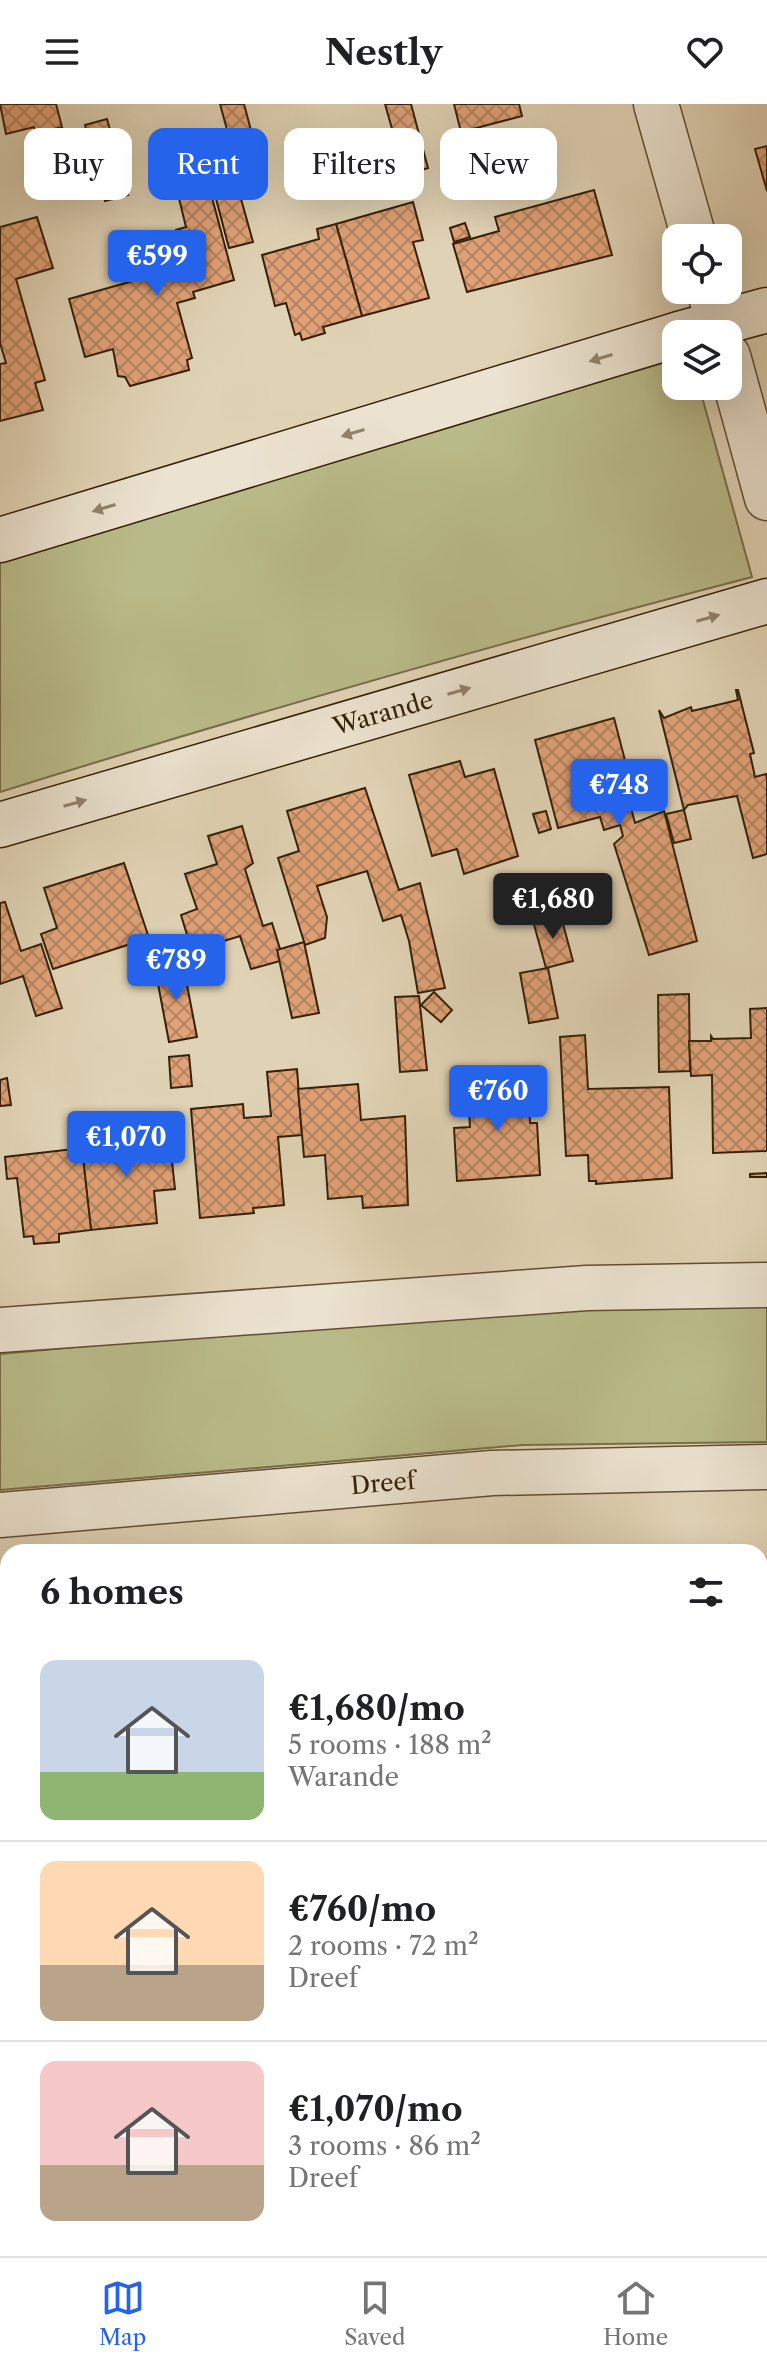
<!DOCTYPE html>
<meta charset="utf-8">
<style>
:root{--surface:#fff;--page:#f6f6f6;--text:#202124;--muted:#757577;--line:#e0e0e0;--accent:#2563eb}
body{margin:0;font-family:"Libre Caslon Text",serif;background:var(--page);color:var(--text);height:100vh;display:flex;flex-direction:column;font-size:30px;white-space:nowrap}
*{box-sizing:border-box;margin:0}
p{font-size:26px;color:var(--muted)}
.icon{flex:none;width:44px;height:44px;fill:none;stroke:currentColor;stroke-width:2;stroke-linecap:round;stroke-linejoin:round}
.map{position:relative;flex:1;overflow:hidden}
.side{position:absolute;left:0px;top:1440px;width:768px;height:712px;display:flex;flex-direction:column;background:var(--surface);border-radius:24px 24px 0 0;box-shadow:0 8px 32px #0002}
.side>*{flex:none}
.banner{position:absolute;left:24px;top:24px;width:720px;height:72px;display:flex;gap:16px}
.fabs{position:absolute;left:662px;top:120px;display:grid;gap:16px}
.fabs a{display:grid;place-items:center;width:80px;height:80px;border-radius:16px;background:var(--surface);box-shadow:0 8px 32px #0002;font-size:40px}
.price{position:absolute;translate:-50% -68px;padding:0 18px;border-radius:8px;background:var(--accent);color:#fff;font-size:26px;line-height:52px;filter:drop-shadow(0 2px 4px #0008)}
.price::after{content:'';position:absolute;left:50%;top:48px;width:24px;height:18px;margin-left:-12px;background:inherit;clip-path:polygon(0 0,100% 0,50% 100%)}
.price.selected{background:#222;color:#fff}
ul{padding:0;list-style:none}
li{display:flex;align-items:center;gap:24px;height:200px;padding:0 40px}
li+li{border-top:2px solid var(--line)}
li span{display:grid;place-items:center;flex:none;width:224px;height:160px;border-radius:16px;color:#555}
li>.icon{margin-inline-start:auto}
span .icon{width:96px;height:96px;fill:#fffc;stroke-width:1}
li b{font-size:34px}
h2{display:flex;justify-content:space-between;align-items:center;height:96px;padding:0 40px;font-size:34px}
.chip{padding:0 28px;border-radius:16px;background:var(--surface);box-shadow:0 8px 32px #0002;font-size:28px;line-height:72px}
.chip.selected{background:var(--accent);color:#fff}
header{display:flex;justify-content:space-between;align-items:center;height:104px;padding:0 40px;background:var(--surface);font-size:36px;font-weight:700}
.dock{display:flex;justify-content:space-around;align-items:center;height:112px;border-top:2px solid var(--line);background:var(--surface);font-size:22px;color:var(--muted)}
.dock a{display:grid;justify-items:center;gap:4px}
.dock .selected{color:var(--accent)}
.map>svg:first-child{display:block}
.grass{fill:#b9ba89;stroke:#776e48;stroke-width:2}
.building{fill:url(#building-cross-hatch);stroke:#352108;stroke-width:2}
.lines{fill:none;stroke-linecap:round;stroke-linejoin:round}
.minor-casing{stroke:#604e33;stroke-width:47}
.secondary-casing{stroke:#352108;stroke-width:47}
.minor{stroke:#ebe2cf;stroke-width:44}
.secondary{stroke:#ebe2cf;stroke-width:44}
.oneway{fill:#90826c}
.labels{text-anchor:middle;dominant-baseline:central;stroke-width:6;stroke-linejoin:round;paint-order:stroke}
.street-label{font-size:24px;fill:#352108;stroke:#ebe2cf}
</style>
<header><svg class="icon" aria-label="menu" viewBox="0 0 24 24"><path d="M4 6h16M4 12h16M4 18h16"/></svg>Nestly<svg class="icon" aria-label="heart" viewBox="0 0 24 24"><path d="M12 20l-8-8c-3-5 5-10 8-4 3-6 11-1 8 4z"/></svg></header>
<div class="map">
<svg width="767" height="2152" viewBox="0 0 767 2152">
<defs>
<pattern id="building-cross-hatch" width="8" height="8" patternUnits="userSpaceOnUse" patternTransform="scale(2)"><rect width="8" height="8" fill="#e0a278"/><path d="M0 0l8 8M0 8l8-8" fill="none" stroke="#b68460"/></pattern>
</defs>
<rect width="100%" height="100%" fill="#e0d3b5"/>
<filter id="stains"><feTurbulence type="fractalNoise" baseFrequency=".0025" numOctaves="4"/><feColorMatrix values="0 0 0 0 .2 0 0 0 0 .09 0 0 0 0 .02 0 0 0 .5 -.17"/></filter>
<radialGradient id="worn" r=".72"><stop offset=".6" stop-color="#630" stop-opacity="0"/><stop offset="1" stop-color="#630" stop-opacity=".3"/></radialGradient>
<g class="grass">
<path d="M676 255V282H699L752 473C499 539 249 610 0 688V456Z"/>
<polygon points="598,1195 767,1195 767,1338 523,1341 0,1386 0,1250"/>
</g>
<g class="building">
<polygon points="0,0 56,0 62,23 36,30 34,23 6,30"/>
<polygon points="220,0 244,0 257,49 235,55"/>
<polygon points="385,0 411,0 428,64 405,71"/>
<polygon points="454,0 519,0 522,12 461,28"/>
<polygon points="107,15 128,91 105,97 85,21"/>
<polygon points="83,25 99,87 75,94 58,32"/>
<polygon points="767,42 767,87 755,45"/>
<polygon points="233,66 253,138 229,144 210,72"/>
<polygon points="206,71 234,176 193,188 195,194 177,199 192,254 187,256 189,266 130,282 125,273 118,272 113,245 85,253 69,195 186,162 176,126 186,123 175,78"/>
<polygon points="594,86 612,151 467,188 453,140 499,127 495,113"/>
<polygon points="413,98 423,136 413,138 429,194 362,212 336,120"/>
<polygon points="37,113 53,164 16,175 45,276 35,279 43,306 0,317 0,260 6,259 0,239 0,123"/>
<polygon points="465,119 470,133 454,138 450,124"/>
<polygon points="336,120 362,212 323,223 325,229 302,236 300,229 295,231 286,199 275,202 262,151 319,135 317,125"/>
<polygon points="736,586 738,586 754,649 750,650 755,673 766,670 767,674 767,750 753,754 737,692 688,701 684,706 659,606 664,614 691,603 692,607 738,596"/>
<polygon points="614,614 628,668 622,670 635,719 664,707 697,837 649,851 614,740 623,732 620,721 604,726 600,713 558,724 535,636"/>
<polygon points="460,657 465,673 494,665 518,752 464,770 457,745 432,752 409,671"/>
<polygon points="365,684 399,786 420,779 445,884 418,889 409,837 401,811 383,817 367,767 317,782 327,813 325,834 305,841 278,754 299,747 287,707"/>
<polygon points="684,706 691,735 674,739 666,710"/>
<polygon points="546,707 551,725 539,729 533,710"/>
<polygon points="242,722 253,759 245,765 263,822 272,819 280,845 280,857 251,865 240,832 192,847 181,811 197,805 185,770 217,760 208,732"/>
<polygon points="124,759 149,834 53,865 41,830 57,824 44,784"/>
<polygon points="5,798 21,847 41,840 62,904 36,912 23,872 0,880 0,799"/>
<polygon points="560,809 573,857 546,864 533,817"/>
<polygon points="304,838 319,909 292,914 277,846"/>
<polygon points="182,855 197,933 169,938 155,864"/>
<polygon points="548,864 558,914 529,919 520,869"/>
<polygon points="434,888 452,906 441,918 421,901"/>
<polygon points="689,890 690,967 659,968 658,891"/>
<polygon points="419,892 427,966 400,968 395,893"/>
<polygon points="767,904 767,1047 713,1049 712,971 691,972 689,937 711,937 711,932 713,935 751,934 750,905"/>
<polygon points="585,931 588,985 669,983 672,1074 596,1080 596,1077 589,1077 588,1051 566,1052 560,933"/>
<polygon points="189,951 192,982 171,984 169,953"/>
<polygon points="297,965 302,1031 278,1033 284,1101 253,1104 254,1109 200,1114 191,1005 243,1000 244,1014 271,1012 267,968"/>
<polygon points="7,974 11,1001 0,1002 0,976"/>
<polygon points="528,976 530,1019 537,1019 540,1071 457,1077 454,1024 470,1023 467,979"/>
<polygon points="358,980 361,1016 405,1012 408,1101 363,1104 362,1092 328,1095 325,1051 304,1053 298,985"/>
<polygon points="139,1027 140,1034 169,1030 175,1085 154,1087 157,1119 91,1126 81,1040 110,1037 109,1030"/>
<polygon points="82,1044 91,1126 59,1130 59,1138 34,1140 33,1132 24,1133 17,1074 7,1075 5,1053"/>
<polygon points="767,1069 767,1073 750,1073 750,1070"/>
<polygon points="729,1443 732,1448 657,1448 675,1444 729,1447"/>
<polygon points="603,1445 603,1448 522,1447"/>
<rect x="760" y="1510" width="7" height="32"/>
<polygon points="8,1562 8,1620 1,1619 0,1563"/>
<polygon points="760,1586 767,1586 767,1617 760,1618"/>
<rect x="0" y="1686" width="8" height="82"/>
<polygon points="764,1711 767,1711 767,1753"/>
<polygon points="767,1915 767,2007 766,2007 764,1989 760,1990 760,1916"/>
<polygon points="0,1916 4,1917 0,1985"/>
<polygon points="767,2051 767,2072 760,2073 760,2052"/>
<rect x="0" y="2054" width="6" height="30"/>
<polygon points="0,2084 6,2084 4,2121 0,2120"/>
<polygon points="6,2084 8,2084 8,2126 0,2126 0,2120 4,2121"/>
<polygon points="0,2126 8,2126 8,2144 17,2144 16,2152 0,2152"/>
<polygon points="17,2144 47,2144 47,2152 16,2152"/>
<polygon points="116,2144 151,2144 152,2152 128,2152"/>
<polygon points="483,2144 507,2144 507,2151 483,2149"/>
<polygon points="507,2144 533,2144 532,2152 507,2151"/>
</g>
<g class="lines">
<defs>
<g id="minor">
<polyline points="656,0 694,134"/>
<polyline points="709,186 722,230"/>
<polyline points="728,252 767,394"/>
<polyline points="0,1226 587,1184 767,1181"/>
<polyline points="0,1411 492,1369 767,1363"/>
<polyline points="0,1865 8,1866"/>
<polyline points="760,1871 767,1871"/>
</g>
<g id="secondary">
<polyline points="679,230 767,206"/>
<polyline points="0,436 676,231"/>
<polyline points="0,721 767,497"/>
</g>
</defs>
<use href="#minor" class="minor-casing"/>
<use href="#secondary" class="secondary-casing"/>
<use href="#minor" class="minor"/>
<use href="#secondary" class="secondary"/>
</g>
<defs><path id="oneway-solid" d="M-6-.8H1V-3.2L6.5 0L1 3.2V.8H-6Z" transform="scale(2)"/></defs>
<g class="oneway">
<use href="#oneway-solid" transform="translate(601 254) rotate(163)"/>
<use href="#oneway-solid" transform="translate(353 329) rotate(163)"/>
<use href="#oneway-solid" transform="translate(104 404) rotate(163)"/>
<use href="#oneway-solid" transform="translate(708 514) rotate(-16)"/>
<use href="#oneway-solid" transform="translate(459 587) rotate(-16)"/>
<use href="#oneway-solid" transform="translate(75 699) rotate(-16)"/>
</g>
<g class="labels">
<g class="street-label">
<text transform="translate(383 609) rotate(-16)">Warande</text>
<text transform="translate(383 1379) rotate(-5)">Dreef</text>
</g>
</g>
<rect width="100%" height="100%" filter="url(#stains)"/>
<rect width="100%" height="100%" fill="url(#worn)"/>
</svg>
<div class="fabs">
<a><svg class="icon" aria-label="locate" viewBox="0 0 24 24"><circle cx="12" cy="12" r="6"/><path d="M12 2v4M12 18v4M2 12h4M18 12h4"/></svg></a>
<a><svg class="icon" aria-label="layers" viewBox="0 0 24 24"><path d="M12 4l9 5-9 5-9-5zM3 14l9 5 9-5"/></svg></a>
</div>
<b class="price" style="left:157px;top:194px">€599</b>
<b class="price" style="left:619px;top:723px">€748</b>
<b class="price selected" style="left:553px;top:837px">€1,680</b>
<b class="price" style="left:176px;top:898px">€789</b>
<b class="price" style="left:498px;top:1029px">€760</b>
<b class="price" style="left:126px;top:1075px">€1,070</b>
<div class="banner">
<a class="chip">Buy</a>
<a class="chip selected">Rent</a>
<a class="chip">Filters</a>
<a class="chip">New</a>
</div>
<section class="side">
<h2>6 homes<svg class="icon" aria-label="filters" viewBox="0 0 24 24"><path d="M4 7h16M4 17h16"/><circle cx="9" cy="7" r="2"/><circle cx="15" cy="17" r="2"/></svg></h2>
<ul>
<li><span style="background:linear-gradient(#c9d6e8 70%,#8fb573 0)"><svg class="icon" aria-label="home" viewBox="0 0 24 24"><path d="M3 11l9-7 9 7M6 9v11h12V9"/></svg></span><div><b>€1,680/mo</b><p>5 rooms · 188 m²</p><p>Warande</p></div></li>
<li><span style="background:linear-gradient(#ffd9b3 65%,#b9a48a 0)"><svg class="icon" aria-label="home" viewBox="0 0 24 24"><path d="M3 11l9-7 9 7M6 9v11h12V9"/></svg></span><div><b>€760/mo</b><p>2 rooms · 72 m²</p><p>Dreef</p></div></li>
<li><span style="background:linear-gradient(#f6c9c9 65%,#b9a48a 0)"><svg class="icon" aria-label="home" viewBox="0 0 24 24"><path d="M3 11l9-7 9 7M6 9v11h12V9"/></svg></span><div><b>€1,070/mo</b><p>3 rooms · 86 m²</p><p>Dreef</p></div></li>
</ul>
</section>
</div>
<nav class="dock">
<a class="selected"><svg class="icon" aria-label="map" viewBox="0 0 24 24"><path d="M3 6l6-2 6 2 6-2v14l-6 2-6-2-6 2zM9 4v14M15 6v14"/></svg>Map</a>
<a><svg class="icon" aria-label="saved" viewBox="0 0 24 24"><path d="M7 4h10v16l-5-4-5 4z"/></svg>Saved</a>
<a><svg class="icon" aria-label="home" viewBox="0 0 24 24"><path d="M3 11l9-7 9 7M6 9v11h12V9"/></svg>Home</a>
</nav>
